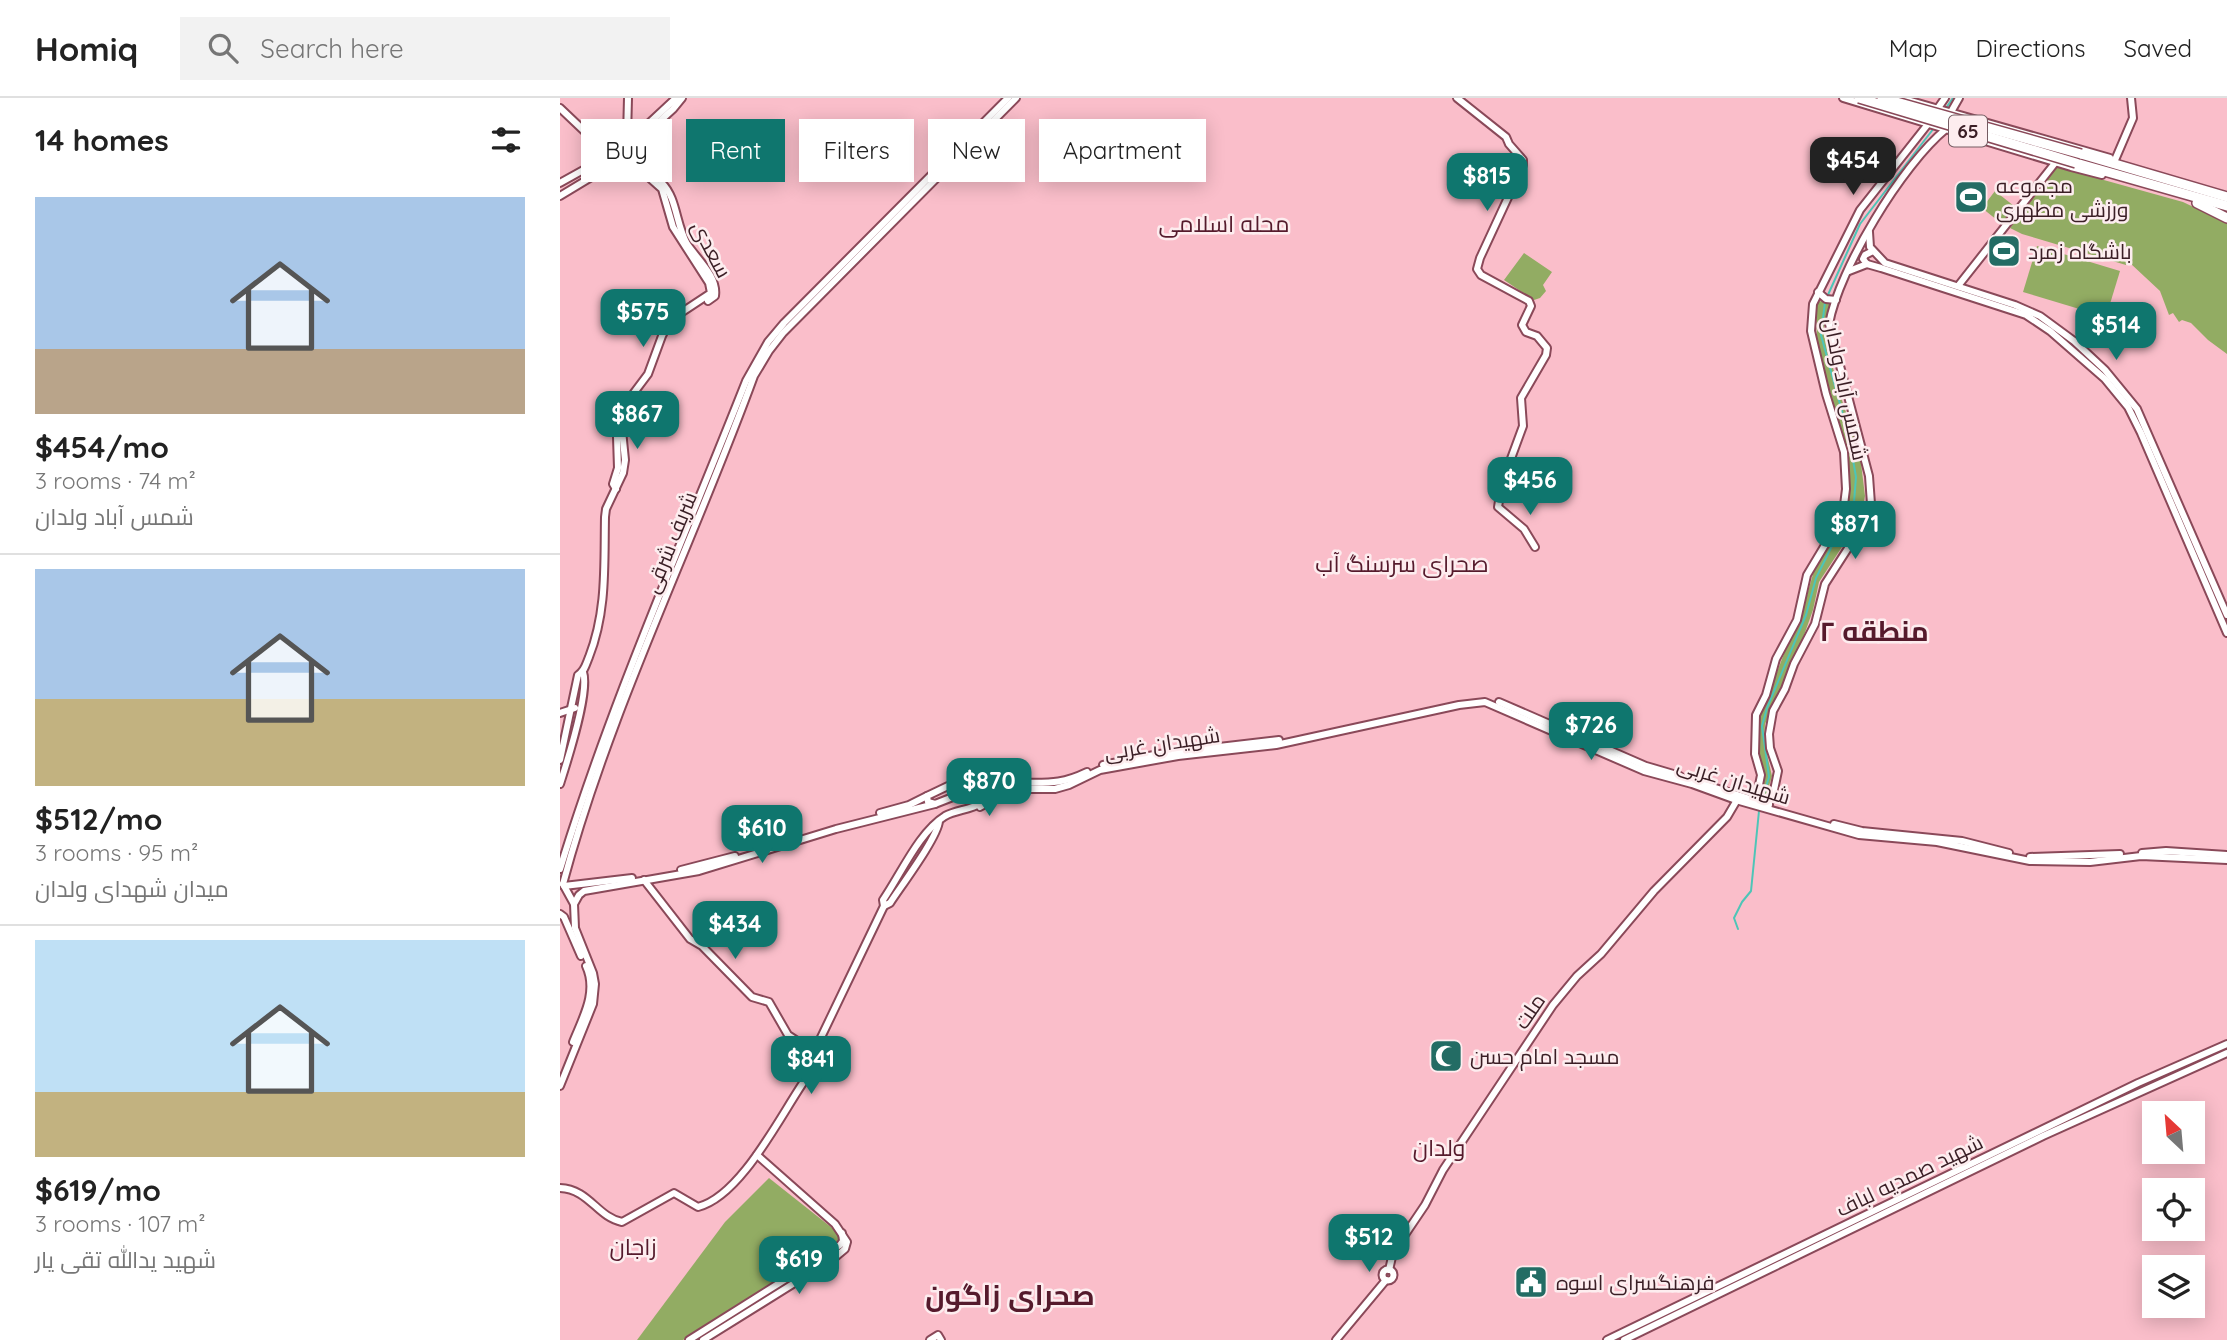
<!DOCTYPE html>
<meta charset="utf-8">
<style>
:root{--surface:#fff;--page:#f2f2f2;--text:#222;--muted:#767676;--line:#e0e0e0;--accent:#0f766e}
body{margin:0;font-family:Quicksand,Cairo,sans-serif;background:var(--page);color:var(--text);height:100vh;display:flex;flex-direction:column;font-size:26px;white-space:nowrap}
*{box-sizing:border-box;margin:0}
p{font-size:23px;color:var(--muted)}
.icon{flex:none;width:38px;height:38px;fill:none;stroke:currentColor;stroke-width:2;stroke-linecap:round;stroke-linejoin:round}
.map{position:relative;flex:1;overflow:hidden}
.panel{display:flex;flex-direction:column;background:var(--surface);width:560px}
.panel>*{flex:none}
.banner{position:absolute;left:21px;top:21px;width:665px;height:63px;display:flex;gap:14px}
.needle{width:46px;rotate:334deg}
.tools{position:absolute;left:1582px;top:1003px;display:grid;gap:14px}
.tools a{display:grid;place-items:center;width:63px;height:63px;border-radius:0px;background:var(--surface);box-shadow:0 4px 18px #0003;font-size:35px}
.price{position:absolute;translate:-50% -60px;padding:0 16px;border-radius:14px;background:var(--accent);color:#fff;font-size:23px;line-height:46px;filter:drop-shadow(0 2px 4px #0008)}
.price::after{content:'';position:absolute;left:50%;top:42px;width:21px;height:16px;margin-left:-10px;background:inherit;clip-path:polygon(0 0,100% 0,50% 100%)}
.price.on{background:#222;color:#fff}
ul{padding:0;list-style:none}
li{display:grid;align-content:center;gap:14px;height:371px;padding:0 35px}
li+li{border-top:2px solid var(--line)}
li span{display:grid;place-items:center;height:217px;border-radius:0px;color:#555}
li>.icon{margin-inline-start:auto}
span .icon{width:126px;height:126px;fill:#fffc;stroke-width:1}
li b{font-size:30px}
h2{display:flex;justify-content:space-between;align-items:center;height:84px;padding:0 35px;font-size:30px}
.chip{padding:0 24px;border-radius:0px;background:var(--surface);box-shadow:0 4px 18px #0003;font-size:24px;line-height:63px}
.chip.on{background:var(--accent);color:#fff}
header{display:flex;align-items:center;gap:42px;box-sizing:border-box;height:98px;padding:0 35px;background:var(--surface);border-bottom:2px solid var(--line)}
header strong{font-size:33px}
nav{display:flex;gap:38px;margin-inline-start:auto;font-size:24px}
.search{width:490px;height:63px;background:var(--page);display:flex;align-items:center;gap:18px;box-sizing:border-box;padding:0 24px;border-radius:0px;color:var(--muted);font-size:26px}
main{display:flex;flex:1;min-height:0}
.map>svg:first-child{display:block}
.green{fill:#92ac63}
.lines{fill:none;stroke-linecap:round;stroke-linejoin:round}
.stream{stroke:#4dc5b7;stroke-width:2}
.secondary-casing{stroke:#8a4959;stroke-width:10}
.highway-casing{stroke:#8a4959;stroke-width:12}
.secondary{stroke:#fff;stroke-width:6}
.highway{stroke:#fff;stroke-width:9}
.highway-bridge-casing{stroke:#8a4959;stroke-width:12;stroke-linecap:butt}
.highway-bridge{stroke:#fff;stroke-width:9}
.labels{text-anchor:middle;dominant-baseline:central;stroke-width:5;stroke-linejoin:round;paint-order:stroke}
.shield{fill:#fdedef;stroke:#745c62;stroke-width:2}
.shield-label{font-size:19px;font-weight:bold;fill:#3a1e25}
.poi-label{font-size:21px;fill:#3a1e25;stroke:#fdedef;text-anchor:start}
.street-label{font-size:21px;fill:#3a1e25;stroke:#fdedef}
.neighbourhood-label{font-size:23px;fill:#551a2c;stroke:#fdedef}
.district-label{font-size:28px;font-weight:bold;fill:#551a2c;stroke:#fdedef}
</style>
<header>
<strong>Homiq</strong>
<div class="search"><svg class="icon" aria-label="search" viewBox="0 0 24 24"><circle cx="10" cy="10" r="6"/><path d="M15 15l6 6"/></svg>Search here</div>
<nav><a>Map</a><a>Directions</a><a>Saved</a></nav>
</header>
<main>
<section class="panel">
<h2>14 homes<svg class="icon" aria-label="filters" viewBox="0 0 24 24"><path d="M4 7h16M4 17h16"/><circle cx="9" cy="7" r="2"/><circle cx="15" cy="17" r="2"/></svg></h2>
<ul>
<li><span style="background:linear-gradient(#a9c7e8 70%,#b9a48a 0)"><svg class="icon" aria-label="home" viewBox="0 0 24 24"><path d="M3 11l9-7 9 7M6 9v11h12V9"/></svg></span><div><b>$454/mo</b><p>3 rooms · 74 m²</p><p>شمس آباد ولدان</p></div></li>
<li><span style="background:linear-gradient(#a9c7e8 60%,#c2b280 0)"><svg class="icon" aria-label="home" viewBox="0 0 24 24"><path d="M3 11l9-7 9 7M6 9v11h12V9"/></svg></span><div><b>$512/mo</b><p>3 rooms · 95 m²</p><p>میدان شهدای ولدان</p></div></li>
<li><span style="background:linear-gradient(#bfe0f5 70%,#c2b280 0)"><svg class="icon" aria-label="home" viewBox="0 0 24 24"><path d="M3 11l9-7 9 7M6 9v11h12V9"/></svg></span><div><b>$619/mo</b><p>3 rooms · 107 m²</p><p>شهید یدالله تقی یار</p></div></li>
</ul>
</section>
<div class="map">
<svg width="1667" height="1242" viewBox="0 0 1667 1242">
<rect width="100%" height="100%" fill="#fabeca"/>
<g class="green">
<polygon points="1497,69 1623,104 1667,125 1667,256 1648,242 1631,225 1622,222 1619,224 1613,215 1609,217 1600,193 1570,165 1566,167 1462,136 1450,130"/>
<polygon points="1435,93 1454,108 1442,126 1422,110"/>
<polygon points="1477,148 1560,173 1546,219 1463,194"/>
<polygon points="964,155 992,174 983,187 986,193 980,200 974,202 944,182"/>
<polygon points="1261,203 1270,206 1264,230 1277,287 1300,357 1305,398 1301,420 1259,484 1253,512 1243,540 1205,626 1204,644 1212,678 1205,702 1196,701 1205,679 1198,655 1200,619 1225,553 1242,515 1255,469 1275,433 1289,397 1285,349 1257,247 1256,205"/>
<polygon points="209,1080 276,1133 279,1140 275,1146 123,1242 77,1242 165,1124"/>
</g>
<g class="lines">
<g class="stream">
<polyline points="1386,10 1393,0"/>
<polyline points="1267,199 1300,126 1374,30"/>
<polyline points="1202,702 1209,679 1202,628 1207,610 1246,517 1256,480 1294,404 1296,379 1289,339 1261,237 1265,204"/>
<polyline points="1178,831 1174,820 1182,804 1191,793 1199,713"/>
</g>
<defs>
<g id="secondary">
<polyline points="897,0 946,39 949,46 963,62 963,67 920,160 917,171 921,177 969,203 971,208 962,227 966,234 977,238 987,250 986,257 961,300 963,328 942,385 938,409 964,431 975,449"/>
<polyline points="1283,0 1511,69 1542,77"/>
<polyline points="1340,0 1550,60"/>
<polyline points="0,10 39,47 54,52"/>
<polyline points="1378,10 1385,0"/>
<polyline points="1391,14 1399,0"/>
<polyline points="67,39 68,0"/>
<polyline points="71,51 71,56 78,65"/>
<polyline points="1555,62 1573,20 1571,0"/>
<polyline points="0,85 52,56 65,40 85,29 116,0"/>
<path d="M102 85C117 100 116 127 127 146 137 161 158 179 155 198L148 203"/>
<polyline points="0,98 53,66 113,11 122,0"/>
<polyline points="1309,134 1310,149 1325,165 1455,207 1480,218 1514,243 1545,272 1577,311 1667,517"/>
<polyline points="1307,166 1303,161 1305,157 1313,153"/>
<polyline points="1289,173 1307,166 1321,170 1466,217 1490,233 1545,281 1568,309 1581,335 1667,535"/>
<polyline points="1398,188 1495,65"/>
<polyline points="1258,194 1266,201 1276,202"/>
<polyline points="56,391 53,386 58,370 57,339 61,312 88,276 102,238 110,222 151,195 149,185 113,129 102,91 64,57"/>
<polyline points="939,604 1086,668 1120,678"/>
<polyline points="0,615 15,610"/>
<path d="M0 662 18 577C25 573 26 566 29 559 47 513 44 468 45 419L46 411 63 375 65 362 62 332 69 304"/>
<polyline points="543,667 599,656 719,642"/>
<path d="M0 686C7 664 30 594 23 574"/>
<polyline points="1143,686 1209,707"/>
<polygon points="388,688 398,691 398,697 375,706 368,704 367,698"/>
<path d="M398 692C417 690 436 686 455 685 485 684 498 688 527 674"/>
<polyline points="398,697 447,691 495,691 509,687 540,672 618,658 716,647 899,607 925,604 1084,673 1132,686 1176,702 1299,737 1377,744 1470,763 1530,764 1581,758 1667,762"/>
<polyline points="1190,701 1198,692 1201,677 1195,656 1196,617 1206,597 1216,561 1237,522 1247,477 1265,447 1284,407 1286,391 1284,354 1266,296 1251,233 1253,206 1300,112 1368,26"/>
<polyline points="420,709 450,692"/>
<path d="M1207 709 1213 697 1218 673 1210 650 1209 636 1213 613 1225 591 1234 566 1255 526 1265 486 1292 444 1311 406 1309 378 1269 226C1279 171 1342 67 1386 31"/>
<polyline points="320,715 349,707 367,698"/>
<polyline points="1274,726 1302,733 1402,743 1449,755"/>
<polyline points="1582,755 1606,753 1667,757"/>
<polyline points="1470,759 1560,756"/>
<path d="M0 771C51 605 122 445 186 283L208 244 224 225 448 0"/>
<polyline points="121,772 175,758"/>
<polyline points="84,782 130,841 142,848 192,899 209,904 228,937 254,954"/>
<path d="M3 786C50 611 132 448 194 278L209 253 223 235 456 0"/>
<polyline points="4,788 72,780"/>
<polyline points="14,806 19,797 24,793 139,773 276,731 375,706"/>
<path d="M324 808 330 805C341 788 378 739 379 723"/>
<polyline points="0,816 4,819 21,858"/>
<path d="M13 944C23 919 38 894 26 868"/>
<polyline points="0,988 33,906 35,886 33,875 15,830 14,806 3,786"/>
<path d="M0 1090C29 1091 37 1119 62 1124L114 1095 138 1109C182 1098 222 1014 247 979L253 966 254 954 324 808 323 802C341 776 359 734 385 718 396 712 410 712 421 705L424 701 420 693"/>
<circle cx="828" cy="1177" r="5.5"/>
<polyline points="829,1172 832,1159 838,1147 865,1107 883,1072 993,907 1017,878 1041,856 1094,793 1167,719 1177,702"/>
<polyline points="129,1242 280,1147 283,1143 282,1135"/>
<polyline points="143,1242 273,1161 285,1151 287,1144 275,1126 197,1057"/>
<polyline points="370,1242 378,1237 381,1242"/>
<polyline points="776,1242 826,1182"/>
<polyline points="1047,1242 1578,985 1667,946"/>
<polyline points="1064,1242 1483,1038 1667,955"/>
</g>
<g id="highway">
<polyline points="1521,56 1667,99"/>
<polyline points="1516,65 1667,108"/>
<polyline points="1637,105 1667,120"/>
</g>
</defs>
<use href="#secondary" class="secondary-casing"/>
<use href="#highway" class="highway-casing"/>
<use href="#secondary" class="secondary"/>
<use href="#highway" class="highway"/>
<defs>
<g id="highway-bridge">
<polyline points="1299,0 1516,65"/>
<polyline points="1322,0 1521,56"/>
</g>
</defs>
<use href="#highway-bridge" class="highway-bridge-casing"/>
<use href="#highway-bridge" class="highway-bridge"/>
</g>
<defs>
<symbol id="stadium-square" viewBox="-11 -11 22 22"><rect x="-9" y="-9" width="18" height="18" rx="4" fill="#236c64" stroke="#fdedef"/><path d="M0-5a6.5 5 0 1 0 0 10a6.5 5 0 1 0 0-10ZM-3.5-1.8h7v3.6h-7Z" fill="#fff"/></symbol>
<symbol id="mosque-square" viewBox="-11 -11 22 22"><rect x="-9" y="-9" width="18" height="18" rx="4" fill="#236c64" stroke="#fdedef"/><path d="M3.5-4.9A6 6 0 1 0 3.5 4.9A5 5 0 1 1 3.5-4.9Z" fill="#fff"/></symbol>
<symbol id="civic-square" viewBox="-11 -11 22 22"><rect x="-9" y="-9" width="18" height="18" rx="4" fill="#236c64" stroke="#fdedef"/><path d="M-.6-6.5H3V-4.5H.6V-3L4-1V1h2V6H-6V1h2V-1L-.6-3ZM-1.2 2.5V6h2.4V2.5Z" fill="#fff"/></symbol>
</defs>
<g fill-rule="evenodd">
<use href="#stadium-square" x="1392" y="80" width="38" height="38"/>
<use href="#stadium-square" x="1425" y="134" width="38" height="38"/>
<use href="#mosque-square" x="867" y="939" width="38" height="38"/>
<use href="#civic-square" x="952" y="1165" width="38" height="38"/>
</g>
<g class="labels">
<rect class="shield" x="1389" y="17.5" width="38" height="31" rx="5"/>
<g class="shield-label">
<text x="1408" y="33">65</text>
</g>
<g class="poi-label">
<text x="1436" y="87">مجموعه<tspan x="1436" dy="24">ورزشی مطهری</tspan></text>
<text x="1468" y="153">باشگاه زمرد</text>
<text x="910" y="958">مسجد امام حسن</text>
<text x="996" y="1184">فرهنگسرای اسوه</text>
</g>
<g class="street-label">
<text transform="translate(152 151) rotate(62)">سعدی</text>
<text transform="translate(1286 291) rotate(78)">شمس آباد ولدان</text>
<text transform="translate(110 444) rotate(-68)">شریف شرقی</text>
<text transform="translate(602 645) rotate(-9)">شهیدان غربی</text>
<text transform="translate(1174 682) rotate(17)">شهیدان غربی</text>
<text transform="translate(969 913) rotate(-56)">ملت</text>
<text transform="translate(1349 1077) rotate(-26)">شهید صمدیه لباف</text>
</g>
<g class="neighbourhood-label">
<text x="664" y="125">محله اسلامی</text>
<text x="842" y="465">صحرای سرسنگ آب</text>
<text x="879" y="1049">ولدان</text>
<text x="73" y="1148">زاجان</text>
</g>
<g class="district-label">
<text x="1314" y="532">منطقه ۲</text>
<text x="450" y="1196">صحرای زاگون</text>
</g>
</g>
</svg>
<div class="tools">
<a><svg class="needle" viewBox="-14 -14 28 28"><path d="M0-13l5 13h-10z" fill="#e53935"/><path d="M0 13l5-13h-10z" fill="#767676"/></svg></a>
<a><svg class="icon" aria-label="locate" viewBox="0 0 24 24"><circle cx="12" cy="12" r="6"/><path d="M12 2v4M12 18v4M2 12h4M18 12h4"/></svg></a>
<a><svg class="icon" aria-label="layers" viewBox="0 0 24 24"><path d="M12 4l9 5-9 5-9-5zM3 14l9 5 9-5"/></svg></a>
</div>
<b class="price on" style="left:1293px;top:99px">$454</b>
<b class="price" style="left:927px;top:115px">$815</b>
<b class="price" style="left:83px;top:251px">$575</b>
<b class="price" style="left:1556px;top:264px">$514</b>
<b class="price" style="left:77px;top:353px">$867</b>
<b class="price" style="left:970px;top:419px">$456</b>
<b class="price" style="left:1295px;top:463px">$871</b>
<b class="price" style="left:1031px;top:664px">$726</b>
<b class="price" style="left:429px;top:720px">$870</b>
<b class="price" style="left:202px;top:767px">$610</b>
<b class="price" style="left:175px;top:863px">$434</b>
<b class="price" style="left:251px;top:998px">$841</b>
<b class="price" style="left:809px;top:1176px">$512</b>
<b class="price" style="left:239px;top:1198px">$619</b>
<div class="banner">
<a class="chip">Buy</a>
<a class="chip on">Rent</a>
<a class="chip">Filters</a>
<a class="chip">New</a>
<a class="chip">Apartment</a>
</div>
</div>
</main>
